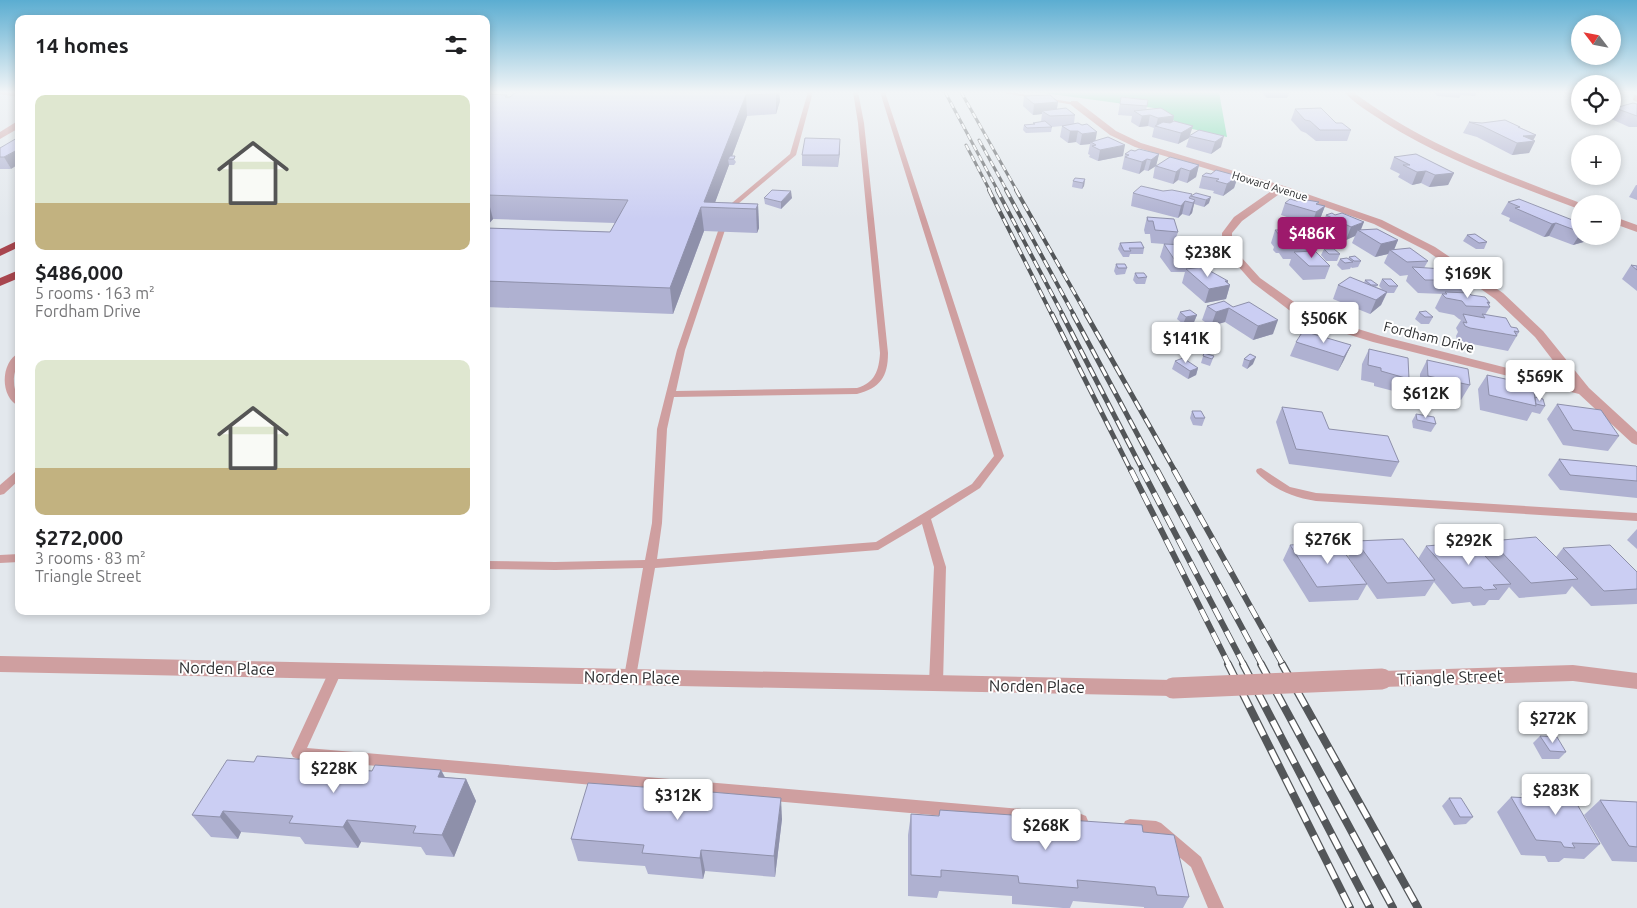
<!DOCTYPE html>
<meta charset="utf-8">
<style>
:root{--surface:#fff;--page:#f6f6f6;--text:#202124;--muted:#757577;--accent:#9d1a6c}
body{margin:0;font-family:Ubuntu,sans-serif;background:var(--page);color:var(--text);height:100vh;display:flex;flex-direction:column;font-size:19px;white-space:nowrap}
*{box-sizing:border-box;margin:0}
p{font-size:16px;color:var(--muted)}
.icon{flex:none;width:28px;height:28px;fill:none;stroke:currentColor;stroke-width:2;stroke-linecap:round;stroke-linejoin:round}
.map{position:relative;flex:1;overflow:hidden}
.details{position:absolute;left:15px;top:15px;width:475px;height:600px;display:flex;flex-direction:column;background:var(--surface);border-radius:10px;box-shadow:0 2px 8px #0003}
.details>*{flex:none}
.needle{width:32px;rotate:302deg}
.tools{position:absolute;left:1571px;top:15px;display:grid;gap:10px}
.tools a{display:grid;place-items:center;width:50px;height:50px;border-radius:50%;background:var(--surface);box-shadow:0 2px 8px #0003;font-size:25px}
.price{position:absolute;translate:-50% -42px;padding:0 11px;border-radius:5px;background:#fff;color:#222;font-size:16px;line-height:32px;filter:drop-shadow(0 1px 2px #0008)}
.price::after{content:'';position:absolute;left:50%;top:30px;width:15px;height:11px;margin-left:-8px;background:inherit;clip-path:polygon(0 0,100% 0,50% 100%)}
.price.on{background:var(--accent);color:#fff}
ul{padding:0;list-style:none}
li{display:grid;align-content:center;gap:10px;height:265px;padding:0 20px}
li span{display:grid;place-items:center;height:155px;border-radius:10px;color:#555}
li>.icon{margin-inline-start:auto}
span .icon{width:90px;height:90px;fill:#fffc;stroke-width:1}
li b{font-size:21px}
h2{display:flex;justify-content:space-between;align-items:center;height:60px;padding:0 20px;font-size:21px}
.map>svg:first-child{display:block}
.green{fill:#6ad9a4}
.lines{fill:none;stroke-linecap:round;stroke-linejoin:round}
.service{fill:#cf9fa0;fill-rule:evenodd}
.minor{fill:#cf9fa0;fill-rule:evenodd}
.motorway{fill:#a8464f;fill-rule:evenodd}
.rail-far4-casing{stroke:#535659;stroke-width:3}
.rail-far3-casing{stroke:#535659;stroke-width:4}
.rail-far2-casing{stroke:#535659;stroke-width:5}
.rail-far1-casing{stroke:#535659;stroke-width:6}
.rail-casing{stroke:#535659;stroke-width:8}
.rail-far4{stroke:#fff;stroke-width:2;stroke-dasharray:6;stroke-linecap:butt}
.rail-far3{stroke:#fff;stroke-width:2.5;stroke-dasharray:8;stroke-linecap:butt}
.rail-far2{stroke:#fff;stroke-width:3;stroke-dasharray:10;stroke-linecap:butt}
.rail-far1{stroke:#fff;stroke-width:4.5;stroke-dasharray:13;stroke-linecap:butt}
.rail{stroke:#fff;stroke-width:5.5;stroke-dasharray:16;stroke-linecap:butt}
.minor-bridge{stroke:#cf9fa0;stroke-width:21}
.wall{fill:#afb1d1}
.shaded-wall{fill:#8e90aa}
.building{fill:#cbcef3;stroke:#8e90aa}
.labels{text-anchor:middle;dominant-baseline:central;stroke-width:4;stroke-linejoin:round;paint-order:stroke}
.far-street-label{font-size:11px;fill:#2a2c2e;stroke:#fff}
.street-label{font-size:14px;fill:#2a2c2e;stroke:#fff}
.near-street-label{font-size:16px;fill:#2a2c2e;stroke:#fff}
</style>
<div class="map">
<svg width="1637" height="908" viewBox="0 0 1637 908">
<rect width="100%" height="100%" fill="#e3e8ed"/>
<polygon class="green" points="1036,92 1219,92 1227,137 1184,127 1154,108"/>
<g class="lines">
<g class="service">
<path d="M808 92H813L796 155 732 209 685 350 676 391 857 388C875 383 879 370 880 353L858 123 853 92H858L864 123 888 353C888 377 880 388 857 394L674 397 667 429 662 523 657 559 876 542 972 484 994 456 880 92H885L1004 456 980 488 931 519 946 567 943 683 941 687 936 688 931 687 929 683 934 567 922 524 878 550 655 568 636 677 635 681 630 682 625 681 624 677 643 568 555 570 486 569V561L555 562 645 560 652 523 657 429 677 350 726 208 790 154Z"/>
<polygon points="998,92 1009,92 1077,103 1074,105"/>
<path d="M19 353C19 364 13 372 14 382 14 391 19 397 19 406 0 398 0 362 19 353Z"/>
<path d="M1261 468 1290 487 1316 493 1637 513V521L1316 501C1292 497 1275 490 1257 473L1256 471 1257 469Z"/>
<polygon points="19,471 19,480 4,494 0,495 0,485 15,472"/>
<polygon points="19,554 19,562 0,563 0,555"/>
<polygon points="336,666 341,667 342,671 307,748 1081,814 1086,816 1088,821 1086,826 1081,828 298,759 293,757 291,753 293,749 331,667"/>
<polygon points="1130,819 1156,821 1161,823 1201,857 1224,908 1208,908 1191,867 1153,835 1130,833 1125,831 1123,826 1125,821"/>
</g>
<g class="minor">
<polygon points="0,92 19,93 19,97 0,94"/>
<path d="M1344 92H1353C1422 144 1502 173 1583 204H1580V209L1576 208C1511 183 1444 160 1384 122 1371 113 1355 104 1344 92Z"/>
<polygon points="1634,95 1637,95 1637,102 1633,100"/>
<path d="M1071 101H1077L1116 131 1141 143 1284 186 1382 220 1435 247 1503 293 1543 331 1589 388 1637 432V445L1632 443 1579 394 1373 342 1324 327 1289 310 1252 282 1222 248V233L1234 217 1274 189 1135 147 1110 135 1071 105ZM1282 192 1374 224 1427 251 1495 299 1535 337 1571 384 1381 336 1332 321 1297 304 1260 278 1232 247V233L1242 221Z"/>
<polygon points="16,122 19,122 19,128 0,139 0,132"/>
<polygon points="1612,216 1637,225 1637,232 1612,223"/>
<polygon points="0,656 1173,680 1180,682 1183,688 1180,694 1173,696 0,672"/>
<polygon points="1573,665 1637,673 1637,689 1573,681 1382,687 1375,685 1372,679 1375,673 1382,671"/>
</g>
<g class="motorway">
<polygon points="19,240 19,247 0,256 0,249"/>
<polygon points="19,270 19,278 0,286 0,278"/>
</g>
<defs>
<g id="rail-far4">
<polyline points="945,92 998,191"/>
<polyline points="961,92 1017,191"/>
<polyline points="979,140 1007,191"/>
<polyline points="966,145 990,191"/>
</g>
<g id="rail-far3">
<polyline points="989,190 1052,315"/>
<polyline points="997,190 1063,315"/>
<polyline points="1006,190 1074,315"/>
<polyline points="1016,190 1087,315"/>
</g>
<g id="rail-far2">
<polyline points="1052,314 1131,471"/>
<polyline points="1062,314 1143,471"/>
<polyline points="1073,314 1157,471"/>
<polyline points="1086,314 1175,471"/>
</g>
<g id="rail-far1">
<polyline points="1131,470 1229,665"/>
<polyline points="1142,470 1244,665"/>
<polyline points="1157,470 1262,665"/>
<polyline points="1174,470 1283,665"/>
</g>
<g id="rail">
<polyline points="1228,664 1350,908"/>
<polyline points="1243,664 1370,908"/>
<polyline points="1261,664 1393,908"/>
<polyline points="1282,664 1418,908"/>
</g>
</defs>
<use href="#rail-far4" class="rail-far4-casing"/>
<use href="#rail-far3" class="rail-far3-casing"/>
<use href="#rail-far2" class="rail-far2-casing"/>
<use href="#rail-far1" class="rail-far1-casing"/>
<use href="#rail" class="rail-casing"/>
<use href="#rail-far4" class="rail-far4"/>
<use href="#rail-far3" class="rail-far3"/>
<use href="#rail-far2" class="rail-far2"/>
<use href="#rail-far1" class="rail-far1"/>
<use href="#rail" class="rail"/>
<polyline class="minor-bridge" points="1173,688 1382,679"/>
</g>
<g class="wall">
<polygon points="516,92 779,92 780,101 776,114 747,116 732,156 736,162 734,165 729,165 715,202 758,204 759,228 757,233 704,231 673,314 486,307 486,228 610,232 615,223 493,219 486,227 486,94 507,95 508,97 510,97"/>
<polygon points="1261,92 1290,92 1287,98 1267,98"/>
<polygon points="1434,92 1477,92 1475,96 1461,95 1459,98 1437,96"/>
<polygon points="1529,92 1580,92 1580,95 1569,95 1564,93 1532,93"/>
<polygon points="1024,96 1058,102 1057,109 1075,115 1074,123 1095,141 1123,156 1098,161 1089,157 1090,155 1088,154 1090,144 1080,145 1076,142 1068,143 1060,137 1062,126 1052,127 1051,132 1026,133 1023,130 1024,125 1033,124 1033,123 1041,122 1042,114 1033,115 1023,106"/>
<polygon points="1121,97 1147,106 1146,110 1173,122 1190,136 1199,130 1221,147 1211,154 1186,147 1189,138 1178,144 1152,137 1154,128 1148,126 1139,127 1131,122 1132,116 1118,115"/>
<polygon points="1637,104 1637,127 1629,127 1609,118 1610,116 1612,116 1612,112 1615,108"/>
<polygon points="1295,109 1351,130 1347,141 1316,141 1306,133 1301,131 1291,120"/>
<polygon points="1469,122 1519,127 1536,135 1533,141 1535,141 1529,153 1512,155 1477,137 1463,133"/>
<polygon points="0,148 11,169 0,169"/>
<polygon points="840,151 838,167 802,166 802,155"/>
<polygon points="1135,151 1159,154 1156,166 1199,165 1196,177 1187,183 1178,180 1173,184 1153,178 1155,166 1148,171 1144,170 1139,174 1122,169 1125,154"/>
<polygon points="1394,157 1454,173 1448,185 1429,187 1421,183 1412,185 1398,177 1400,174 1390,169"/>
<polygon points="1211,174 1238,176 1234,188 1223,196 1213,193 1214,191 1199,188 1202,176"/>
<polygon points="1085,179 1084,186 1082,189 1072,187 1073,181"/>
<polygon points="1636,185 1637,185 1637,200 1629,197"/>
<polygon points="1163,191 1192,196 1196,193 1209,203 1204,207 1194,204 1192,213 1189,216 1182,214 1178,218 1131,206 1133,193"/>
<polygon points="764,198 792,198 781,209 765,204"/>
<polygon points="1297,201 1319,202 1318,204 1325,206 1320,219 1317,221 1315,226 1313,229 1306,227 1307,224 1281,215 1285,203"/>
<polygon points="1508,202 1580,223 1580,236 1590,236 1587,241 1573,245 1549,236 1544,237 1509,221 1510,218 1501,214"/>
<polygon points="1326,215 1361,230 1398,240 1394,250 1428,261 1424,268 1471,280 1464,293 1490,303 1489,305 1490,307 1485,315 1511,327 1519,332 1508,351 1462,342 1457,340 1456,336 1458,332 1456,328 1461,320 1459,319 1454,315 1439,312 1435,308 1442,294 1444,294 1418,293 1406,281 1408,275 1400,276 1384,263 1388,254 1375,257 1352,243 1355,236 1346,240 1321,228"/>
<polygon points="1147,217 1178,232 1174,244 1198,254 1194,268 1228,281 1228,283 1230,285 1226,299 1205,303 1182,283 1185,272 1171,272 1160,257 1164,244 1151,243 1150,234 1145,234 1144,230"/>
<polygon points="1275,230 1306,238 1318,245 1316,252 1330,266 1325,279 1303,280 1289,265 1291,259 1283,259 1279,253 1276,253 1273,250 1274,247 1271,243"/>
<polygon points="1467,235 1487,242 1484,249 1476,249 1463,241"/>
<polygon points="1120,243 1144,248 1143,254 1130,254 1129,257 1123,257 1118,249"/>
<polygon points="1324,249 1340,254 1337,261 1326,261 1321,255"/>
<polygon points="1349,257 1361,261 1358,267 1352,268 1351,267 1350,269 1342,270 1337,265 1340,259 1348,259"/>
<polygon points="1116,264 1127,268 1125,274 1116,275 1114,271"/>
<polygon points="1631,265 1637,266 1637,291 1622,279"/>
<polygon points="1135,273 1147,277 1145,284 1136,284 1133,280"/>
<polygon points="1382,279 1398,286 1394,293 1387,293 1381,305 1370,314 1333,299 1338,285 1364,283 1365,280 1378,285 1376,287 1382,289 1379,286"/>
<polygon points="1224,301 1273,334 1253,340 1225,322 1211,326 1202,320 1207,306"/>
<polygon points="1180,312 1197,315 1194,322 1183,324 1177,319"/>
<polygon points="1419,312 1433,317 1429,324 1421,324 1415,319"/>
<polygon points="1296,342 1351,345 1338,371 1290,356"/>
<polygon points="1369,349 1409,379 1401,393 1374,386 1374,383 1361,380 1362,364"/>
<polygon points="1204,353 1214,356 1210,366 1201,363"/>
<polygon points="1250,354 1253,364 1247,369 1242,366 1244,359"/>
<polygon points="1427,360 1470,385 1461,400 1420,390 1420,374"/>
<polygon points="1175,361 1198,368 1196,375 1188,379 1172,369"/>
<polygon points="1487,375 1535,397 1545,406 1540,414 1532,412 1527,421 1480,410 1478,389"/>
<polygon points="1557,404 1619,436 1608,451 1563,445 1547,419"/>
<polygon points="1282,407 1399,462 1391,477 1289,464 1276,422"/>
<polygon points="1192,411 1205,418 1202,426 1193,425 1190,418"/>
<polygon points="1416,414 1436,424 1431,432 1413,428 1412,421"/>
<polygon points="1559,459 1637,467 1637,498 1560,490 1548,475"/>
<polygon points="1637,529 1637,549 1627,540"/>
<polygon points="1356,541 1418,559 1426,546 1483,553 1491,541 1556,557 1563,548 1637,572 1637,604 1591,606 1572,586 1566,594 1519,598 1509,587 1499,600 1489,600 1485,605 1473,606 1470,602 1452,604 1434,582 1425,596 1377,599 1348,557"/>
<polygon points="1290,545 1367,584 1358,600 1309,602 1283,560"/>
<polygon points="1540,736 1566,752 1559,759 1542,759 1533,743"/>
<polygon points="328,768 372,771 441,770 445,777 466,779 476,801 454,857 426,855 421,847 361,842 358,848 305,844 300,837 241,832 238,839 211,837 192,815"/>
<polygon points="1536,779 1600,844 1584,859 1564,858 1559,862 1548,862 1545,856 1521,855 1497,812 1511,797 1524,798 1521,794"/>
<polygon points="658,794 782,819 775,877 705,871 703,879 648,874 645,866 578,861 571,839"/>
<polygon points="1449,798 1473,817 1466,824 1454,825 1442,806"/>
<polygon points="1600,800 1637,802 1637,862 1612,861 1584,815"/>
<polygon points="940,810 1013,822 1067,826 1069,820 1143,832 1189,897 1183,908 1144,908 1144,907 1073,901 1070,908 1063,908 1012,904 1012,896 939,891 937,898 908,896 908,835 911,814 939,816"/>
</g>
<g class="shaded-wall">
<polygon points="776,92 779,92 780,101 776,114"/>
<polygon points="746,95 747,116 731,159 728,159 729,165 713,208 704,202"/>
<polygon points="1058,102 1056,113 1042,111 1042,114 1033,115 1034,104"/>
<polygon points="1150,115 1148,126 1139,127 1142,116"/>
<polygon points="1174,116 1172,127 1156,126 1158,118"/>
<polygon points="1193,126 1189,138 1178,144 1181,133"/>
<polygon points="1070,131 1078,131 1076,142 1068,143"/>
<polygon points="1097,132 1095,143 1091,142 1090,144 1080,145 1082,134"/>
<polygon points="1536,135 1532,142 1535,141 1529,153 1512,155 1517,143 1523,136"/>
<polygon points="1224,136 1221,147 1211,154 1215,142"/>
<polygon points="840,139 840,151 838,167 839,155"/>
<polygon points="1125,145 1123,156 1098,161 1100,150"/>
<polygon points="19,149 19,164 11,169 4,157"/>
<polygon points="1159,154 1156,166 1148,171 1151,160"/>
<polygon points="1147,159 1144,170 1139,174 1142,162"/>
<polygon points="1199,165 1196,177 1187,183 1190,171"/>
<polygon points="1181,168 1178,180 1173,184 1176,172"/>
<polygon points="1426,171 1421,183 1412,185 1417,172"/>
<polygon points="1454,173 1448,185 1429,187 1435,175"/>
<polygon points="1238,176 1234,188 1223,196 1227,184"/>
<polygon points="1085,179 1084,186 1082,189 1083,183"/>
<polygon points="791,191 792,198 781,209 781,202"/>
<polygon points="487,195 493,219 486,227 486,196"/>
<polygon points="1211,197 1209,203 1204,207 1206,200"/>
<polygon points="1195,200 1192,213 1189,216 1193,203"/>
<polygon points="1185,201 1182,214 1178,218 1181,206"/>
<polygon points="758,204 759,228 757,233 756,209"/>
<polygon points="1325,206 1320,219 1317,221 1315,226 1313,229 1316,222 1313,221 1316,212"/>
<polygon points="701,207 704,231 673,314 670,288"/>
<polygon points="1364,222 1360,232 1358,230 1355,236 1346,240 1351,227"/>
<polygon points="1556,223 1549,236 1544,237 1552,224"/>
<polygon points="1580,234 1580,236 1590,236 1587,241 1573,245"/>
<polygon points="1398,240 1393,252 1390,250 1388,254 1375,257 1381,244"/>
<polygon points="1225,281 1228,281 1227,286 1230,285 1226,299 1205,303 1209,289"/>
<polygon points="1387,292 1381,305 1370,314 1376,300"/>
<polygon points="1229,308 1225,322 1211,326 1216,312"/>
<polygon points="1197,315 1194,322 1183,324 1186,317"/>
<polygon points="1278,320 1273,334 1253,340 1258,326"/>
<polygon points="1351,345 1344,360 1338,371 1344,357"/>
<polygon points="1256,357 1253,364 1247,369 1250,361"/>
<polygon points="1198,368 1196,375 1188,379 1190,371"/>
<polygon points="323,761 338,783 320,767"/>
<polygon points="441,770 452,792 438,777"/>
<polygon points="466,779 476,801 454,857 442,835"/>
<polygon points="781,798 782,819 775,877 774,856"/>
<polygon points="223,811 241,832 238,839 220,817"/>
<polygon points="347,820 361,842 358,848 343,827"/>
<polygon points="701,850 705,871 703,879 700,858"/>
</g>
<g class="building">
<polygon points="516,92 776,92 775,94 746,95 704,202 758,204 756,209 701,207 670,288 486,281 486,228 610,232 628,200 487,195 486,196 486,94 507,95 505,97 510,97"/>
<polygon points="1050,95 1058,102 1034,104 1024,96"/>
<polygon points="1121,97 1148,100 1147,106 1120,104"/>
<polygon points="1633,103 1637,104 1637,116 1615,108"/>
<polygon points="1066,108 1075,115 1050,116 1042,111"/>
<polygon points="1161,108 1174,116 1158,118 1150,115 1142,116 1134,111"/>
<polygon points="1321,108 1336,123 1342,123 1351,130 1320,130 1310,121 1305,120 1295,109"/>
<polygon points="1505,120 1520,127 1518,127 1536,135 1523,136 1535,141 1517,143 1482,126 1469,122 1482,123"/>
<polygon points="1045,121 1052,127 1027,128 1024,125 1035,124 1033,123"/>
<polygon points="1174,121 1193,126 1181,133 1155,126 1163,122 1170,123"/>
<polygon points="1078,123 1082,125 1087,124 1097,132 1082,134 1078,131 1070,131 1062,126"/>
<polygon points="1199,130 1224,136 1215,142 1189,136"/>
<polygon points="1108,137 1125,145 1100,150 1092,146 1096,145 1091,142"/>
<polygon points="17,138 19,138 19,149 4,157 0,157 0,148"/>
<polygon points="805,138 840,139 839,155 802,155"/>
<polygon points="1139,149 1159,154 1151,160 1147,159 1142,162 1125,157 1129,155 1125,154 1131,150 1135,151"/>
<polygon points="1416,154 1454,173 1435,175 1426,171 1417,172 1403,165 1410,165 1394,157"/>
<polygon points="730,156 735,156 734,159 728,159"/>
<polygon points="1170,157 1199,165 1190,171 1181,168 1176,172 1156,166"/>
<polygon points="1216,170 1238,176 1227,184 1216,181 1219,179 1202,176 1206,173 1211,174"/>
<polygon points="1075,178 1085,179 1083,183 1073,181"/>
<polygon points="1141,186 1163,191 1172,190 1192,194 1189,198 1195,200 1193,203 1185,201 1181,206 1133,193"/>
<polygon points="772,190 791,191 781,202 764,198"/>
<polygon points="1196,193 1211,197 1206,200 1191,196"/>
<polygon points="1290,199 1297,201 1301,199 1319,202 1316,204 1325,206 1316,212 1285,203"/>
<polygon points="1519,199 1580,223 1580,232 1556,223 1552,224 1515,208 1520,207 1508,202"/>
<polygon points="1332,213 1335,215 1342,213 1364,222 1351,227 1326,215"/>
<polygon points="1147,217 1174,219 1178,232 1155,230 1153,221 1148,221"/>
<polygon points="1311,218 1318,220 1315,222 1309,220"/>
<polygon points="1377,229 1398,240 1381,244 1358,230"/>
<polygon points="1275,230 1299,230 1306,238 1312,239 1318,245 1288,246 1283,240 1281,240 1278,237 1281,237"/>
<polygon points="1475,234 1487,242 1479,243 1467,235"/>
<polygon points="1141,242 1144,248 1129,248 1131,251 1124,251 1120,243"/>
<polygon points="1164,244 1187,245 1192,251 1195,251 1198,254 1194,254 1197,258 1174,259"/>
<polygon points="1410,248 1428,261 1407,262 1390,250"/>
<polygon points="1324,249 1334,249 1340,254 1329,254"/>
<polygon points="1315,251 1330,266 1309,266 1294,252"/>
<polygon points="1355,256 1361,261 1354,261 1349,257"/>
<polygon points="1347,258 1353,262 1345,263 1340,259"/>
<polygon points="1116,264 1125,264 1127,268 1118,268"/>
<polygon points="1631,265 1637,266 1637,270"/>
<polygon points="1203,267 1228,281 1225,281 1230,285 1209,289 1186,269"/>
<polygon points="1412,267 1460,270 1471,280 1425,280"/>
<polygon points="1135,273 1144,273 1147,277 1138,278"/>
<polygon points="1350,277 1387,292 1376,300 1338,285"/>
<polygon points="1382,279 1391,279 1398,286 1389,286"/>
<polygon points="1365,280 1371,280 1378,285 1371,285"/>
<polygon points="1445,292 1469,293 1471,295 1485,297 1490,303 1487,302 1490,307 1466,306 1462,301 1446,298 1442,294 1447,294"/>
<polygon points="1224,301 1233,307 1249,302 1278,320 1258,326 1229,308 1216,312 1207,306"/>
<polygon points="1190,310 1197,315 1186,317 1180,312"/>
<polygon points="1426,311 1433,317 1425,317 1419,312"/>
<polygon points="1463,314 1485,318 1482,314 1506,318 1511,327 1517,328 1519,332 1514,331 1517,336 1470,328 1465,326 1463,322 1467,323"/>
<polygon points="1303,331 1351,345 1344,357 1296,342"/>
<polygon points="1369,349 1408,358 1409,379 1381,371 1381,368 1368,365"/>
<polygon points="1204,353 1214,356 1212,359 1203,356"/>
<polygon points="1250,354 1256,357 1250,361 1244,359"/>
<polygon points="1183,358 1198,368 1190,371 1175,361"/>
<polygon points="1427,360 1468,369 1470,385 1428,376"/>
<polygon points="1487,375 1533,385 1536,406 1489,395"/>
<polygon points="1535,397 1543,399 1545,406 1536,404"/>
<polygon points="1557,404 1601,410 1619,436 1573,430"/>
<polygon points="1282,407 1322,412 1329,429 1388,436 1399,462 1296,449"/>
<polygon points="1192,411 1201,411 1205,418 1195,418"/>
<polygon points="1416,414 1434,417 1436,424 1417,420"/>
<polygon points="1559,459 1636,466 1637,467 1637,481 1570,475"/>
<polygon points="1536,537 1578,579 1531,583 1491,541"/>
<polygon points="1403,539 1435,580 1387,583 1356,541"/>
<polygon points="1337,542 1367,584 1317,587 1290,545"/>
<polygon points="1472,542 1511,584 1493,585 1497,589 1484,590 1481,587 1463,588 1426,546"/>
<polygon points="1610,545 1637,572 1637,589 1604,591 1563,548"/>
<polygon points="1540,736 1557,737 1566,752 1550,751"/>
<polygon points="257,756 323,761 320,767 372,771 375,765 441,770 438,777 466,779 442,835 413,833 416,826 347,820 343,827 289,823 293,816 223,811 220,817 192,815 227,760 254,762"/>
<polygon points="1536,779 1563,780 1600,844 1572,843 1575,848 1564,847 1561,842 1536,840 1511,797 1548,799"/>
<polygon points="588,783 657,788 656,794 710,798 711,792 781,798 774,856 701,850 700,858 642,853 644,845 571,839"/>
<polygon points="1449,798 1461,798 1473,817 1460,817"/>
<polygon points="1600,800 1637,802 1637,847 1629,846"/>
<polygon points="940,810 1012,815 1013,822 1070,826 1069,820 1142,825 1143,832 1174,835 1189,897 1157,895 1155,887 1077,880 1078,888 1019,883 1018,876 941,870 941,877 911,875 911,814 939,816"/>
</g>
<linearGradient id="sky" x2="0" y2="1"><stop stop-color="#5badd1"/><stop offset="0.42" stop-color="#f2f5f7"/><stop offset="1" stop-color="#f2f5f7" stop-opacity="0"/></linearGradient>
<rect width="1637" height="219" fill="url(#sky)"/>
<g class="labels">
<g class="far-street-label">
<text transform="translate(1270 186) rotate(17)">Howard Avenue</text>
</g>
<g class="street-label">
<text transform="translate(1429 337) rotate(14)">Fordham Drive</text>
</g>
<g class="near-street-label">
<text transform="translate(227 668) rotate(1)">Norden Place</text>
<text transform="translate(632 677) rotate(1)">Norden Place</text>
<text transform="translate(1450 677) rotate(-2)">Triangle Street</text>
<text transform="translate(1037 686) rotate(1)">Norden Place</text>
</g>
</g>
</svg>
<div class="tools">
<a><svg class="needle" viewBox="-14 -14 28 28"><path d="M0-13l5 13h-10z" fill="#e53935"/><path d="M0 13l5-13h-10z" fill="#757577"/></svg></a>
<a><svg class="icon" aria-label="locate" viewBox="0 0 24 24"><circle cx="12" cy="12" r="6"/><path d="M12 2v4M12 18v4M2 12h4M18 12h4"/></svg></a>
<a>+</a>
<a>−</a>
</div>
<b class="price on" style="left:1312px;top:259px">$486K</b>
<b class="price" style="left:1208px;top:278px">$238K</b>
<b class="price" style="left:1468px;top:299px">$169K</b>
<b class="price" style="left:1324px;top:344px">$506K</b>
<b class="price" style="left:1186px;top:364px">$141K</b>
<b class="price" style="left:1540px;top:402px">$569K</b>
<b class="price" style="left:1426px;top:419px">$612K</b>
<b class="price" style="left:1328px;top:565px">$276K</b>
<b class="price" style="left:1469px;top:566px">$292K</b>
<b class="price" style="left:1553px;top:744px">$272K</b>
<b class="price" style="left:334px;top:794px">$228K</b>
<b class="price" style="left:1556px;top:816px">$283K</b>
<b class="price" style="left:678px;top:821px">$312K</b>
<b class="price" style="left:1046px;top:851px">$268K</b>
<section class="details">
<h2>14 homes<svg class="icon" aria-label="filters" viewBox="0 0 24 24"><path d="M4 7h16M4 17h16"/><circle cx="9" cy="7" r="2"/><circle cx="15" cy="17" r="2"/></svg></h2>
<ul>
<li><span style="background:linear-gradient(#dfe7d0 70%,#c2b280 0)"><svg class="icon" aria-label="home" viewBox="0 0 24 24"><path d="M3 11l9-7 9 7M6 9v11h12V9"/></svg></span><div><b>$486,000</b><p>5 rooms · 163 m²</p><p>Fordham Drive</p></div></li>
<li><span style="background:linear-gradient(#dfe7d0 70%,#c2b280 0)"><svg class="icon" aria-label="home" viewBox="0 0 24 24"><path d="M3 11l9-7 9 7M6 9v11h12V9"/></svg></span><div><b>$272,000</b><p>3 rooms · 83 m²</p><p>Triangle Street</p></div></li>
</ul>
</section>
</div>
